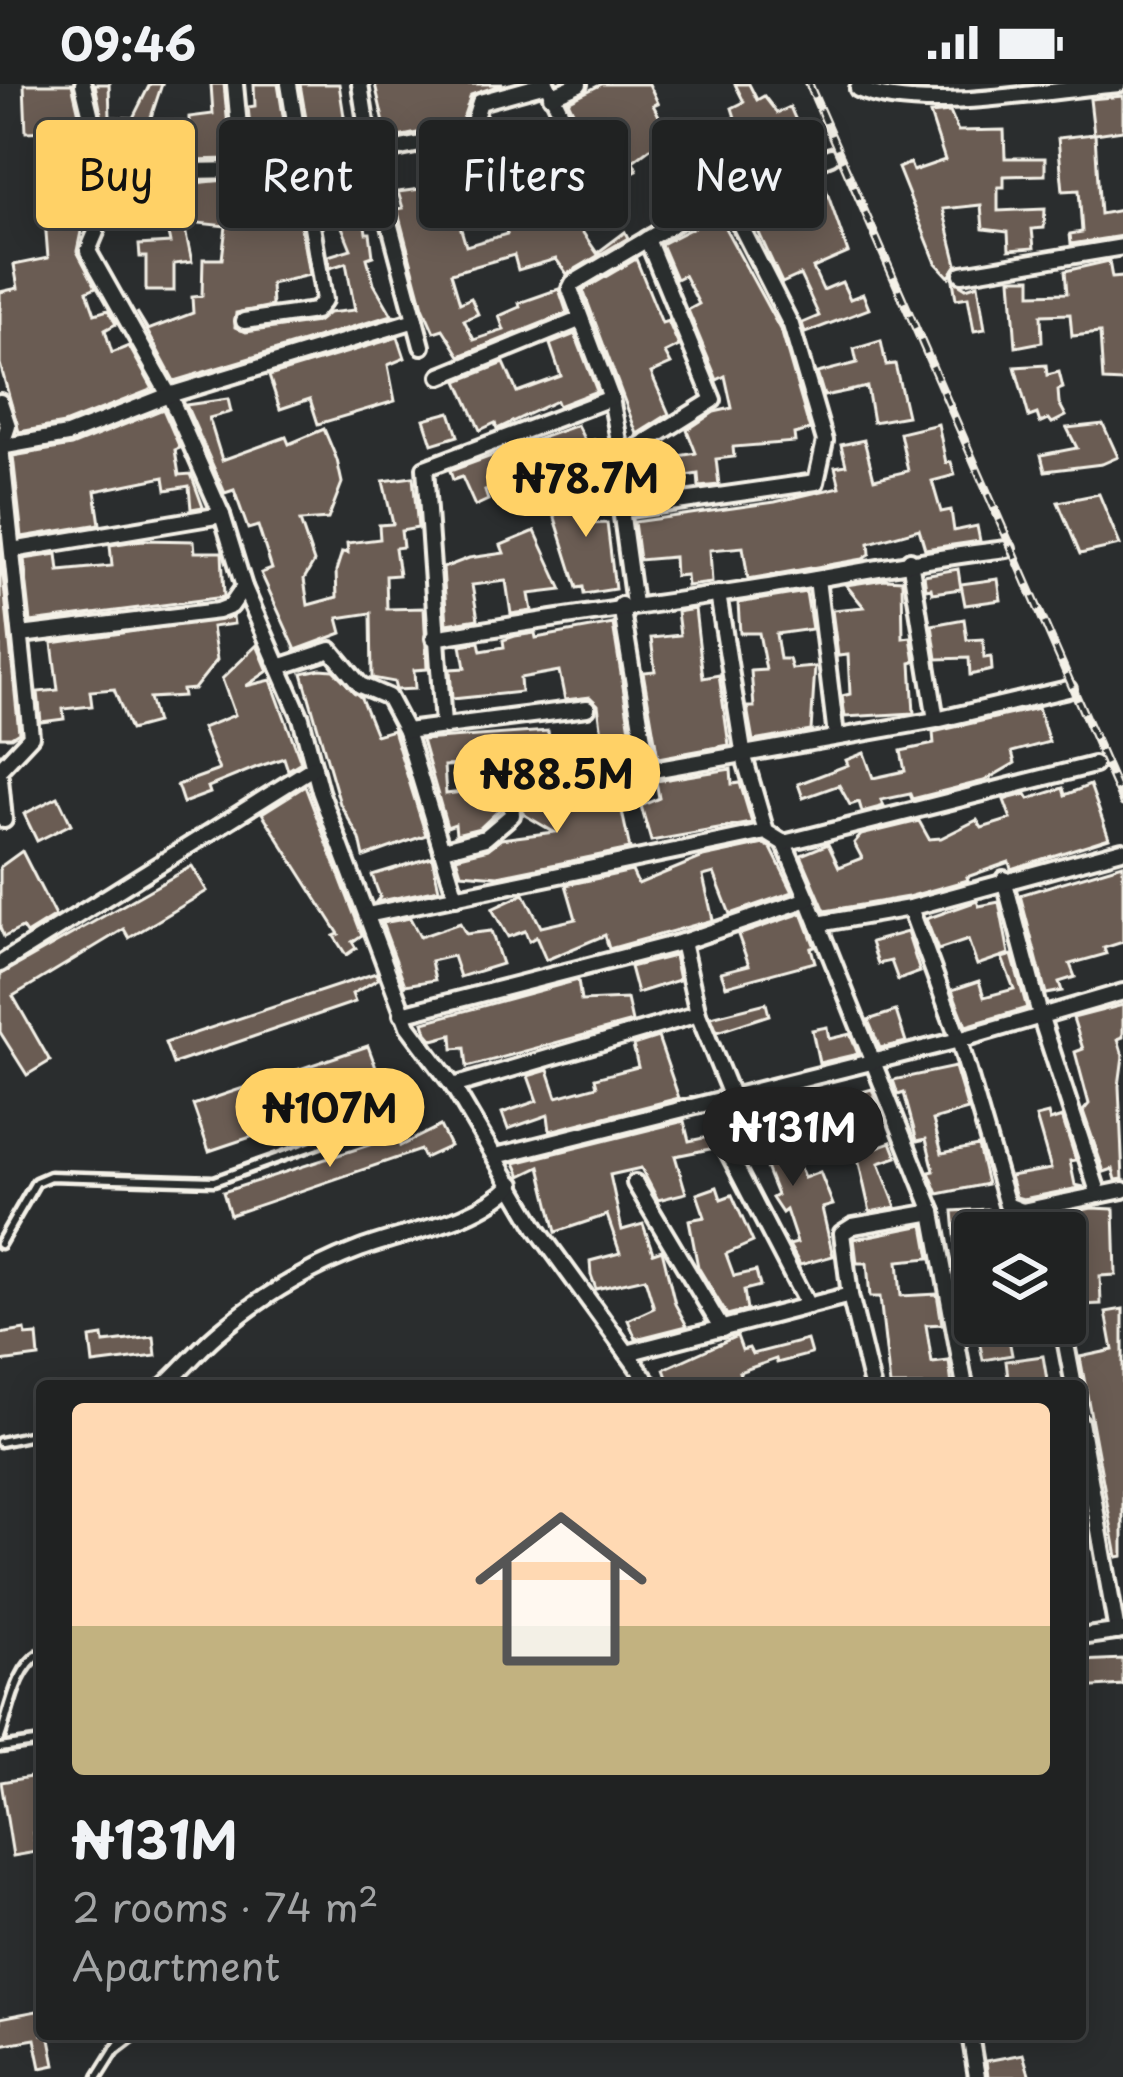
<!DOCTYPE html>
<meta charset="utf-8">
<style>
:root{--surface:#202222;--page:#2d2f2f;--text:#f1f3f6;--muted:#a2a4a5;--line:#3d3f40;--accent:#ffd166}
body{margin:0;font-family:"Playpen Sans",sans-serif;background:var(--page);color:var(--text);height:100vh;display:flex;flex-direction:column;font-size:45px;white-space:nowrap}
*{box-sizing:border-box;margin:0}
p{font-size:39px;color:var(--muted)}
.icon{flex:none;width:66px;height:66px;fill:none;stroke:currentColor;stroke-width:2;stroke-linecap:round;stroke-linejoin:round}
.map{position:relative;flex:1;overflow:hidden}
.details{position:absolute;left:36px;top:1296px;width:1050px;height:660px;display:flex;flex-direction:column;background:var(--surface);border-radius:12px;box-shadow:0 6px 30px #0003,0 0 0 3px var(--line)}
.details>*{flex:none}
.top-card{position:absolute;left:36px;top:36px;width:1053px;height:108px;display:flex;gap:24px}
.fabs{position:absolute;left:954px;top:1128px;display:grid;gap:24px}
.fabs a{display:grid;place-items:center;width:132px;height:132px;border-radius:12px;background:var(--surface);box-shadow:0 6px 30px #0003,0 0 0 3px var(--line);font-size:60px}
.price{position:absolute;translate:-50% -102px;padding:0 27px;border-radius:42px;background:var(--accent);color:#111;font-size:39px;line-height:78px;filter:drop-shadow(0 3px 6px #0008)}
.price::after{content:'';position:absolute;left:50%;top:72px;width:36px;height:27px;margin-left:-18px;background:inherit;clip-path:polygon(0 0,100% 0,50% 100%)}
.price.selected{background:#222;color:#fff}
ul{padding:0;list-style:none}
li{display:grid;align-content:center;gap:24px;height:636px;padding:0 36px}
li+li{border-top:3px solid var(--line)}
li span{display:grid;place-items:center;height:372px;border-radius:12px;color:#555}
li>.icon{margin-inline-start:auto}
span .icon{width:216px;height:216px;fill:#fffc;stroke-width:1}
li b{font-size:51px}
.tag{padding:0 42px;border-radius:12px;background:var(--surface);box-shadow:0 6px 30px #0003,0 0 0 3px var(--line);font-size:42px;line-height:108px}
.tag.selected{background:var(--accent);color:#111}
.status{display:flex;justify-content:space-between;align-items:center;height:84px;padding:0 60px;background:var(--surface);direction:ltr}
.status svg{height:33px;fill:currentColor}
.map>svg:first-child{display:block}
.building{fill:#6b5c52;stroke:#f4f1e8;stroke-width:3;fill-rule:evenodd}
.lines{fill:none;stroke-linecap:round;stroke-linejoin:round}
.service-casing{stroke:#f4f1e8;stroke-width:15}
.minor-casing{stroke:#f4f1e8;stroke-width:22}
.service{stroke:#2a2d2e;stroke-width:6}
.minor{stroke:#2a2d2e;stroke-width:14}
.rail-casing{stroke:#f4f1e8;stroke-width:9}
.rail{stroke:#2a2d2e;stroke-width:4.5;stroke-dasharray:14;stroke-linecap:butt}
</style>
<div class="status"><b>09:46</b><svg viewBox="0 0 49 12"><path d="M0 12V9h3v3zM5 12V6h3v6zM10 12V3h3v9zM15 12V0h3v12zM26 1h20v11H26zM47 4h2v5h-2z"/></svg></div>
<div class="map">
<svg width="1123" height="1993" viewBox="0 0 1123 1993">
<rect width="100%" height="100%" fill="#2a2d2e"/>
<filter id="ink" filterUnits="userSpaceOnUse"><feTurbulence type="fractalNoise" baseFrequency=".00833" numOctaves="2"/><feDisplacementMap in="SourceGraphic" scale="24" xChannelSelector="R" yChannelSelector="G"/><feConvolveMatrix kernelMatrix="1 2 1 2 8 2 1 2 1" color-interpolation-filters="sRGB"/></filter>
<g filter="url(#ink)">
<g class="building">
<polygon points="24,0 72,0 93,90 77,167 96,203 87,207 95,230 108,226 116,240 105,246 112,269 129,262 153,305 64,340 19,348 0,280 0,208 18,204 14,181 48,174 42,97 85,92 76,54 48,54 48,47 26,48"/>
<polygon points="95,0 109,0 110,33 133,34 150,0 162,0 147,45 189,45 189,33 213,30 211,0 224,0 231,75 146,77 145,93 115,97"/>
<polygon points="254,0 278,0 289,68 253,73 248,23 255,22"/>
<polygon points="300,0 339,0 348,58 311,64"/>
<polygon points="375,0 503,0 471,11 461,40 393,54 387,52"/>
<polygon points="602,0 649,0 658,19 653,21 669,50 633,77 637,86 608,100 568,17"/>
<polygon points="735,0 749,0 757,16 764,12 777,29 790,23 801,48 792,52 798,66 770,79 767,72 735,83 738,93 713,104 706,78 745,65 732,24 744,18"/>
<polygon points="1123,12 1123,46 1095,50 1100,130 1121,126 1122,152 1071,160 1070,150 1082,148 1079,106 1063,107 1058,54 1094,50 1090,15"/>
<polygon points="950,28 958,47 1004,46 1005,74 1045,74 1045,91 1004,92 1004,103 998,103 998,127 1045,125 1044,144 1032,145 1034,164 1009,166 1008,148 983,145 981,121 943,125 957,180 949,193 936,179 898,84 910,79 913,87 945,76 930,30"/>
<polygon points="520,47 528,84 536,86 543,114 583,103 594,139 579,143 597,169 625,148 628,154 567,190 556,175 518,186 514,171 451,189 460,219 471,214 478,230 464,236 474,256 504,246 499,232 520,223 519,219 559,205 567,229 460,272 443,245 434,248 423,223 397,125 403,124 398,108 458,100 464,123 455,125 466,162 507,150 482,57"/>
<polygon points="354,80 354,114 361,113 366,149 370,149 373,172 367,174 374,200 392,231 174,297 137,228 148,246 193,229 192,213 202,212 203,175 222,175 226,142 189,138 183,100 292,90 309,191 271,200 272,222 236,229 235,243 246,248 317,238 328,229 355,226 346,179 330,184 328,172 351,165 340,138 323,140 314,86"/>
<polygon points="820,88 848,169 813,184 823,206 842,198 850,215 863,210 869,225 805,249 802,239 819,232 809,210 800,191 782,199 745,119"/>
<polygon points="718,131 782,249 810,346 794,350 795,358 733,363 734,373 716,375 719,401 699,403 698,390 660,396 663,409 633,413 632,380 696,369 687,346 714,328 732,324 725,292 717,296 688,226 699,220 684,191 676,195 661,160"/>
<polygon points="184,141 192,178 174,180 174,207 146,207 146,173 140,173 139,161 170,159 167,145"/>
<polygon points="636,175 662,239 668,237 679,262 665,269 671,280 651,289 669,330 637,350 583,206"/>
<polygon points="1109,177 1112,194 1123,193 1123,298 1103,297 1100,249 1072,252 1070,230 1041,231 1042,258 1016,263 1011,194 1031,194 1031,210 1067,209 1065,187"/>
<polygon points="953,196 966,204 978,200 985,245 974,247 968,213 956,215"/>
<polygon points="575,250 597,307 558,322 556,317 497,345 495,339 480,346 458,297 504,279 517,308 561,292 550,260"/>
<polygon points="398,253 405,274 388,281 395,317 318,340 310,315 280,325 269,292"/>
<polygon points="881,257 886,281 895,280 907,332 873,338 867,303 824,312 817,289 857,279 854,265"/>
<polygon points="1046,281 1047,291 1059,288 1063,304 1058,306 1059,319 1066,332 1052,339 1049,335 1040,339 1037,330 1029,333 1015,283"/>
<polygon points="228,315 231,328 209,334 222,376 286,353 289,360 324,345 337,376 342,399 328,435 300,437 314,478 304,495 308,521 337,513 336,487 342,468 348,469 347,459 380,455 379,441 393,440 383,397 413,393 418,444 401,447 403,463 395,464 399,491 386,492 387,525 424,524 427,585 414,586 415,605 396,606 394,598 372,594 371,529 338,534 342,549 296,566 261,489 272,485 258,442 248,445 234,406 225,409 186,321"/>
<polygon points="163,325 180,364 175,366 179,391 191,390 203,423 191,425 189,402 166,406 164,393 95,407 100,440 22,453 13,372 71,362"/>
<polygon points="450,328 458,352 432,360 424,335"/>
<polygon points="938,340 946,379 951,378 955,391 932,397 941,428 951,426 954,447 977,442 980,457 925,465 919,445 869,459 870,470 863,475 748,495 743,463 710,466 712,499 687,502 686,491 675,492 674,473 639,476 634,438 775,418 840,403 835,383 846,381 841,361 864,356 874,395 908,387 900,349"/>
<polygon points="1103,340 1118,373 1102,380 1045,387 1041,371 1077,364 1067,344"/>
<polygon points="577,341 586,359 594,356 600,369 519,402 516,396 485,407 488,416 475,422 462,393 453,396 450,387"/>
<polygon points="607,403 609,425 590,430 591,440 607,439 615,505 584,510 583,503 577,504 551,421 564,417 563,412"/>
<polygon points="1099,410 1120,461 1080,470 1058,418"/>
<polygon points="535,447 562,506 529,510 532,527 511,530 506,497 472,501 478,535 447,540 443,484 469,474 504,469 501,461"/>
<polygon points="143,456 194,457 195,468 222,468 224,513 31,538 24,475 57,470 59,487 112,482 110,461"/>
<polygon points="0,462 19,648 11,653 0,653"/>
<polygon points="958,485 961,505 932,509 931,504 926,505 924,491"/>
<polygon points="885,495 902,496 903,554 911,553 915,578 911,579 914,629 845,633 842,612 850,610 848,571 838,572 832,526 864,523 846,501"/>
<polygon points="998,495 1001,516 965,521 961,500"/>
<polygon points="806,508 812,545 776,550 780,575 789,575 792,585 815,583 811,647 753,657 748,629 748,623 754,623 751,587 766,586 759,549 740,549 738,519"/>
<polygon points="695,525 703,594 719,591 729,661 658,674 643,588 655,587 651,554 680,551 677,528"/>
<polygon points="233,533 234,540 212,543 217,576 194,605 182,606 183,612 149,614 156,639 130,646 114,605 90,607 92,622 63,625 64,635 41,638 38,608 58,606 52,559"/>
<polygon points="964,535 967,556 983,555 984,574 991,573 992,586 970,591 969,574 937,575 932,541"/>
<polygon points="613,540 632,658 618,660 619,676 613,677 613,681 587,686 584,651 602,650 598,621 590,613 565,616 559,587 520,594 521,608 452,615 450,585 465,584 461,561 479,558 481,567 504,563 503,556 515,552 535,549 536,554"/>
<polygon points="257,561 268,587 246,602 271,596 301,678 288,686 284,674 257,683 208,703 210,709 183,719 177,701 219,686 202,644 235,631 222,595"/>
<polygon points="320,585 333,586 361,614 376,651 393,646 426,751 364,773 360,755 340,720 302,589"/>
<polygon points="1038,624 1049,658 1012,668 1015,679 984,697 912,715 910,710 881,716 884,722 862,728 859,718 850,721 839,701 803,714 798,700 848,681 846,676 864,669 873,694 905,687 901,667 934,660 933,648"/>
<path d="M548 647 550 660 560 659 564 690 505 702 500 725 480 744 456 750 455 740 447 743 422 656ZM492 680 493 704 446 710 444 682Z"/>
<polygon points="731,685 732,700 740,699 752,739 651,757 641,722 659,714 656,697"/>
<polygon points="1090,701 1109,754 1011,785 1009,778 967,793 968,796 908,813 825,827 801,771 828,760 839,783 862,774 854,759 861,751 919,737 929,755 941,754 977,736 982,744 1011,735 1004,716 1010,714 1026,710 1029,715 1063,704 1065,711"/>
<polygon points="305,702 362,851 352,858 356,864 346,871 334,852 339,850 262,729"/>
<polygon points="617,704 630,765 498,792 461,789 456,773 488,765 501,755 554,748 523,730 523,720"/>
<polygon points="58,713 71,740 37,757 24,730"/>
<polygon points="764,760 771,764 793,808 730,830 714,789 703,792 713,836 609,865 605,851 546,876 536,853 529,857 525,847 508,853 492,825 524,810 541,843 576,835 566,801 632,787 638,800 703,773"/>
<polygon points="22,767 55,832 26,850 22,844 4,853 0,844 0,783"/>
<polygon points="432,773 439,805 376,818 380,813 372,791"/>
<polygon points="1123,780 1123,858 1104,864 1106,870 1070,880 1075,893 1059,898 1062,907 1046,910 1020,811"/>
<polygon points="192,782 207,807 129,854 124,845 13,912 50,977 27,991 0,948 0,891"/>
<polygon points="977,817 979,822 999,818 1009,870 977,881 968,856 938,866 926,835"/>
<polygon points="802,829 815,863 811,864 815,878 726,902 721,888 749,881 738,851"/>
<polygon points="410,834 420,853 460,839 466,850 491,847 502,880 460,893 453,872 431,877 435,896 405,901 382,839"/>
<polygon points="907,848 920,888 898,896 891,877 878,880 871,858"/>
<polygon points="1012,871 1027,924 966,942 952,906 979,897 984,913 1014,905 1002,874"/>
<polygon points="674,872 679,896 637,909 630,883"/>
<polygon points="376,889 378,895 352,910 355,918 173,980 165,959"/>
<polygon points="578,896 581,917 627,915 632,938 467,983 465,964 453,965 452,951 433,956 427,949 424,938"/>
<polygon points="766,919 769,931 717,948 711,933"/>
<polygon points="1123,921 1123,953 1118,955 1123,972 1119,1002 1123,1095 1116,1096 1113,1085 1104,1088 1083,1027 1089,1020 1075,968 1083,965 1073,934"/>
<polygon points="896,927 906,958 880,964 868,936"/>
<polygon points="827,943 829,955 850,950 858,970 819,979 812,946"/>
<polygon points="658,953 679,1014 550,1047 548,1031 508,1045 502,1029 537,1017 528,992 548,986 557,1013 597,1002 595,994 638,983 633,961"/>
<polygon points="368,962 385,1008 209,1067 193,1021"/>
<polygon points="955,983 968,1026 933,1036 942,1069 978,1062 987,1100 938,1110 929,1088 934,1087 926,1055 917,1057 904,1009 898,1011 893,996"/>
<polygon points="872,1005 882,1032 854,1043 848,1027 786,1044 777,1013 793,1009 798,1026"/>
<polygon points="1048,1030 1050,1037 1062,1033 1076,1076 1070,1077 1075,1101 1084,1103 1023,1115 1016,1113 1010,1092 1051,1085 1036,1033"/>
<polygon points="780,1034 804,1094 820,1088 833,1121 822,1124 833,1172 800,1181 789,1161 797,1159 786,1126 782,1129 772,1114 777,1111 755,1056 738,1062 734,1043"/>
<polygon points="684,1037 689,1057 713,1052 715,1064 675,1072 686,1109 658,1116 641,1084 610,1091 622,1146 643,1140 653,1169 662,1166 675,1220 687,1242 636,1255 628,1236 654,1224 645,1194 596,1205 591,1191 590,1177 620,1169 607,1131 556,1148 540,1083 521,1092 515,1079"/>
<polygon points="440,1042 450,1062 424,1074 420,1066 230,1131 223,1108 397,1052 400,1062"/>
<polygon points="891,1058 897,1073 879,1079 896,1123 870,1128 857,1070"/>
<polygon points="717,1103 721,1115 732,1111 753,1158 726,1170 734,1192 756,1187 760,1202 744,1206 747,1226 727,1231 698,1183 689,1136 705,1133 697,1110"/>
<polygon points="1092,1124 1114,1125 1116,1191 1100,1192 1101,1220 1083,1221 1079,1176 1066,1177 1058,1131"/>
<polygon points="987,1125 988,1149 975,1149 975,1171 957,1173 953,1127"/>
<polygon points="924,1141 930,1174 898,1177 901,1212 937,1210 942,1240 926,1241 932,1279 949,1277 952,1302 890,1302 880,1213 870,1213 867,1179 857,1179 854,1155"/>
<polygon points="1123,1225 1123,1472 1117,1473 1080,1273 1113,1266 1106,1228"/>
<polygon points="1006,1240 1012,1271 983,1276 977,1246"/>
<polygon points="25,1246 26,1252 37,1251 39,1273 0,1278 0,1250"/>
<polygon points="103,1252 104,1259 154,1253 156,1272 93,1280 90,1254"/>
<polygon points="737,1252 742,1266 749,1264 752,1270 807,1256 811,1270 777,1279 776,1275 739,1288 744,1302 670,1302 664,1285"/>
<polygon points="1043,1272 1048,1302 1009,1302 1006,1277"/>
<polygon points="1123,1575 1123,1601 1080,1604 1080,1577"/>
<polygon points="42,1691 42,1748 33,1749 36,1768 13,1772 1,1698"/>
<polygon points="42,1926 42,1950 49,1950 55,1981 41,1984 35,1955 0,1961 0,1934"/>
<polygon points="1023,1970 1030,1993 988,1993 986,1977"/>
</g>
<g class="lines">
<defs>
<g id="service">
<polyline points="0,1160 36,1098 50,1092 214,1097 348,1049"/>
<polyline points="0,1358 42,1349"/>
<path d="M0 1654C10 1626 15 1584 42 1568"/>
<polyline points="0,1664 42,1658"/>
<polyline points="115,1966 136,1950"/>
<polyline points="98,1993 125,1950"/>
</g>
<g id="minor">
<polyline points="83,0 105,91 97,110 96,148 88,167 169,311 222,431 244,503 301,634 320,707 408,942 453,1002 537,1145 651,1302"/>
<polyline points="235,0 243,86"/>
<polyline points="360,0 371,70 422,262"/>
<polyline points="547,0 610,130"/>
<path d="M858 5C922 32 1047 6 1119 0"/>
<polyline points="551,12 579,0"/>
<polyline points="371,70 470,50 480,18 546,0"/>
<polyline points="97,110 163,102 174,90 188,87 243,86 371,66"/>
<polyline points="962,190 1123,163"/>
<polyline points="244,237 315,227 324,216 289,0"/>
<polyline points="441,292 579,236"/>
<polyline points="0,318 8,342 1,363 31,652 0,685"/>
<polyline points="0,363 67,351 169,311 415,236"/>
<polyline points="622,373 713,316 647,155"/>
<polyline points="621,426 816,398 825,357 791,241 726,113"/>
<polyline points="12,466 222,431"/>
<polyline points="910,476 936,636"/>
<polyline points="817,495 836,652"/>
<polyline points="718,510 744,673 766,748 784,759 808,815 933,1128 853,1142 842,1149 850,1211 872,1302"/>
<polyline points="634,520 618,403 622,373 611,314 570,205 573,199 700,124 831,72"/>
<polyline points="621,521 648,685"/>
<polyline points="21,551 218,527 231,522 244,503"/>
<path d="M434 554C543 535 652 521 762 504 844 491 924 474 1007 465"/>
<polyline points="279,583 331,566 360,601 388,613 406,647 456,813"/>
<polyline points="443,641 425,384 611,314"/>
<polyline points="406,647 587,624"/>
<polyline points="0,694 4,736"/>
<polyline points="784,759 1094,681"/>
<polyline points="444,765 485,754 512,731 511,711 936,636 1068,605"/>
<polyline points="1004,795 1040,931 1099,1111"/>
<polyline points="910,824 959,956 1007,1121 1022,1127 1123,1106"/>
<polyline points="367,831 766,748"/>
<polyline points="818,840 910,824 1122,766"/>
<polyline points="682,858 698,930 731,1011"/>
<polyline points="0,880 314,683"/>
<polyline points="402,930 682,858 808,815"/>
<polyline points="453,1002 698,930"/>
<polyline points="717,1018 727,1066 808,1222"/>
<polyline points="496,1072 959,956 1123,908"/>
<polyline points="635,1099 722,1245"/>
<polyline points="1042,1124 1047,1149"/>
<polyline points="933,1128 965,1302"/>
<polyline points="1062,1239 1074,1302"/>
<polyline points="627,1269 850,1211"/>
<path d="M164 1302C182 1286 198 1266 217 1250 259 1214 309 1184 360 1165 410 1146 474 1140 513 1100"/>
<polyline points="1080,1338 1117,1548"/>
<polyline points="1080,1553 1122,1547"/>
<polyline points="970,1950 977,1993"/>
</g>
</defs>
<use href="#service" class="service-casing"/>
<use href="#minor" class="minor-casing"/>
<use href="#service" class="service"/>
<use href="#minor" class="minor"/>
<defs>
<polyline id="rail" points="809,0 1123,719"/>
</defs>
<use href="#rail" class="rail-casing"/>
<use href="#rail" class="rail"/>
</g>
</g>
</svg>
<div class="fabs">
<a><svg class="icon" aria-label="layers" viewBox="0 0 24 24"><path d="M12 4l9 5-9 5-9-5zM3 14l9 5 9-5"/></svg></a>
</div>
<b class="price" style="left:586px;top:456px">₦78.7M</b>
<b class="price" style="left:557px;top:752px">₦88.5M</b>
<b class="price" style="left:330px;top:1086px">₦107M</b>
<b class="price selected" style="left:793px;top:1105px">₦131M</b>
<div class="top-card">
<a class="tag selected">Buy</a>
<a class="tag">Rent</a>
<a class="tag">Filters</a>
<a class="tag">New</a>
</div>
<section class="details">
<ul>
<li><span style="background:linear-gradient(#ffd9b3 60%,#c2b280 0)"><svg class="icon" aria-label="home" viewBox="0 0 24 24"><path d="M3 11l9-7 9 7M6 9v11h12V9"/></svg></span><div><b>₦131M</b><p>2 rooms · 74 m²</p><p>Apartment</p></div></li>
</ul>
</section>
</div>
